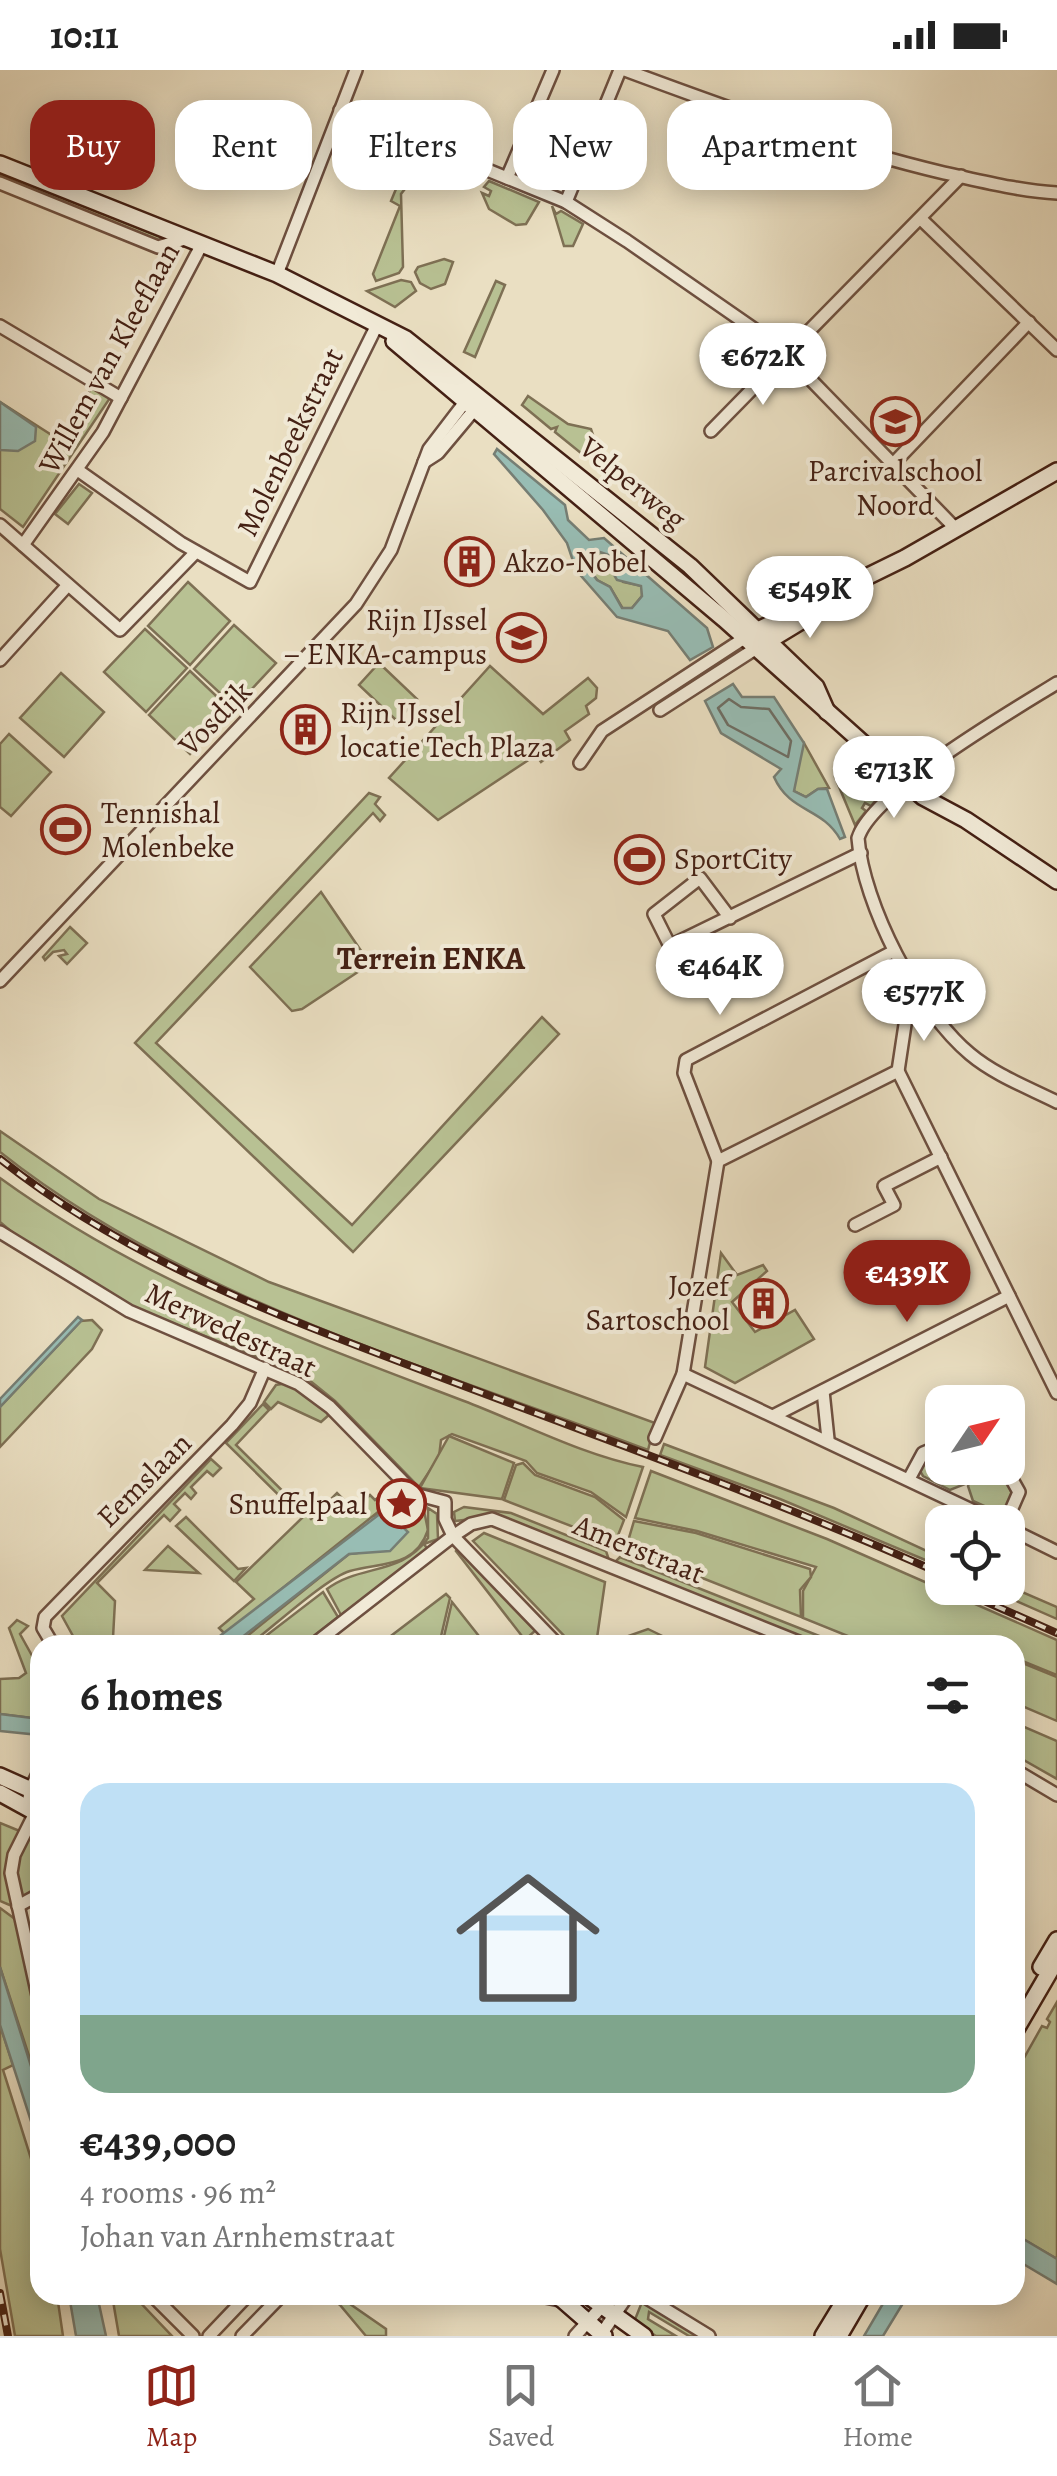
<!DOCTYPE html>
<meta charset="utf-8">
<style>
:root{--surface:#fff;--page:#f6f6f6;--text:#222;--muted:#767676;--line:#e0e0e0;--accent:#8f2418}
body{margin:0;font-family:Alegreya,serif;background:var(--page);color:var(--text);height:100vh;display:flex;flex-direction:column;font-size:38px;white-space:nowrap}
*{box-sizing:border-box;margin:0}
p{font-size:32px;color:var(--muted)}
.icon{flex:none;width:55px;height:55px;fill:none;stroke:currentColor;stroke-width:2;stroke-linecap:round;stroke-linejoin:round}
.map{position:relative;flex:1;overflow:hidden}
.side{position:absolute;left:30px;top:1565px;width:995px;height:670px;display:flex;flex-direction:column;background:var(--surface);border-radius:30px;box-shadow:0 5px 25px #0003}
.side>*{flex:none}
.hud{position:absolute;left:30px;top:30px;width:998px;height:90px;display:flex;gap:20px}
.needle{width:65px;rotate:55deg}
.buttons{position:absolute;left:925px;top:1315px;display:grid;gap:20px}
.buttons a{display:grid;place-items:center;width:100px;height:100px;border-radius:20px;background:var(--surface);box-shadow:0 5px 25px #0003;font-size:50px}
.price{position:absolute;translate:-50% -85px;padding:0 22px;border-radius:35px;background:#fff;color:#222;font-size:32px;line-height:65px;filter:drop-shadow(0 2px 5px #0008)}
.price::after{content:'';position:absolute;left:50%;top:60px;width:30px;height:22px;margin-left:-15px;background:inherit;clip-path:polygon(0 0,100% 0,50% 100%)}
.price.on{background:var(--accent);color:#fff}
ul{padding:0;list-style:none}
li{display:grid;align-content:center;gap:20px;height:530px;padding:0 50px}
li span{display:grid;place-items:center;height:310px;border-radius:30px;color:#555}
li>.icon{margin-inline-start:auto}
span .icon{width:180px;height:180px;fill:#fffc;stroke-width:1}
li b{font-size:42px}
h2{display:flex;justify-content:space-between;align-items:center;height:120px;padding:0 50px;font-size:42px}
.tag{padding:0 35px;border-radius:30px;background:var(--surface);box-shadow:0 5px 25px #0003;font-size:35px;line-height:90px}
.tag.on{background:var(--accent);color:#fff}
.status{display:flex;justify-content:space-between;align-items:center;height:70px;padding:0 50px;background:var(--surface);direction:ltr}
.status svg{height:28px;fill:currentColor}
.menu{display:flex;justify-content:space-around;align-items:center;height:140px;border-top:2px solid var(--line);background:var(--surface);font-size:28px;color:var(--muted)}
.menu a{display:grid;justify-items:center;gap:5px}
.menu .on{color:var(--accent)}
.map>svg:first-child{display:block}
.green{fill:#b8c193;stroke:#7e7054;stroke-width:2.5}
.water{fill:#98bdb4;stroke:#767e74;stroke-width:2.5;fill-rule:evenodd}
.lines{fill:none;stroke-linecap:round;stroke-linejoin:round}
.shore{stroke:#6e6e64;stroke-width:2.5}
.stream{stroke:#767e74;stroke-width:4}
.street-casing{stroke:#6e5040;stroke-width:16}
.secondary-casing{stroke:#442014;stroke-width:20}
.street{stroke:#f1ead7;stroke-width:11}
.secondary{stroke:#f1ead7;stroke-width:15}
.rail-casing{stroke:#442014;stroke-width:8}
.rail{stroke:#f1ead7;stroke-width:4;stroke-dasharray:11;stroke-linecap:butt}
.labels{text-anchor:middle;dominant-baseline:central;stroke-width:8;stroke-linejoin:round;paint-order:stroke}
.street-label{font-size:30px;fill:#442014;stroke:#f1ead7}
.poi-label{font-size:30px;fill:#442014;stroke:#f1ead7;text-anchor:start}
.neighbourhood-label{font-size:32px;font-weight:bold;fill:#442014;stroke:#f1ead7}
</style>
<div class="status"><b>10:11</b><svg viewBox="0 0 49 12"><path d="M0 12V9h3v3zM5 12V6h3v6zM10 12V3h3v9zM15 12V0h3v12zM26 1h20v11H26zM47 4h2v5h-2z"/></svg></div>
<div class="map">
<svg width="1057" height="2266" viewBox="0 0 1057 2266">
<rect width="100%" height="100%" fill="#eadfc2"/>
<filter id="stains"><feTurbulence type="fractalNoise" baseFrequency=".002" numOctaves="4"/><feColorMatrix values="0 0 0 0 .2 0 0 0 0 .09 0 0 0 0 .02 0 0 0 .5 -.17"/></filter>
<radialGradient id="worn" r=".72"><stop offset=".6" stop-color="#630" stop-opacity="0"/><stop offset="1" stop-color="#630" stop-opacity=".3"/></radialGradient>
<g class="green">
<polygon points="411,83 418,102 401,124 403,197 399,203 376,211 373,204 400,136 391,131"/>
<polygon points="421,84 466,102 457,115 444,118 427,103"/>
<polygon points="0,102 169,170 157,172 0,106"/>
<polygon points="489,111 539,132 526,154 516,155 489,139 482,123 489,126 491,121 484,117"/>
<polygon points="552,136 556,144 561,141 583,154 573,176 564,176"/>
<polygon points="444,189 453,192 445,214 431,219 420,213 415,202 418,197"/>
<polygon points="401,210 411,212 416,221 395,237 367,221"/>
<polygon points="496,211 505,215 475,287 464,282"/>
<polygon points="92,317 110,328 23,457 0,439 0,332 61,371"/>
<polygon points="528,326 568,354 591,359 596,374 587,388 555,362 557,357 551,359 522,335"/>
<polygon points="79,414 92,423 68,454 55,444"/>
<polygon points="594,480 612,486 623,512 642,516 642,526 632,538 623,539 610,517 597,510 585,493"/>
<polygon points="188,512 230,551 190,595 148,556"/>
<polygon points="234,555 276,593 235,637 194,599"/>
<polygon points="145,559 187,598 146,642 104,602"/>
<polygon points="379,593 417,629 397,651 359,615"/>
<polygon points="490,596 543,644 588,608 597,618 596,628 586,636 589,644 565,661 570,670 541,692 536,685 438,750 389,708"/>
<polygon points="190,601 231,640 190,684 149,645"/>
<polygon points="61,603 104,642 64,687 20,648"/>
<polygon points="9,664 51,702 11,746 0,737 0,674"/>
<path d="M804 673 829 718 818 719 806 727 794 721C793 713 799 680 804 673Z"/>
<polygon points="836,693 887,717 871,736 865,733 862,738 866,741 855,755 835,707"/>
<polygon points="369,723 380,727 375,734 385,745 380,751 373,743 156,973 352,1155 542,947 559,964 353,1182 135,973"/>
<polygon points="321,822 370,894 302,939 292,941 250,897"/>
<polygon points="70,857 87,873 67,894 59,886 67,884 64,880 53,882 45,890 43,887"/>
<polygon points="881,902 899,933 897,941 887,946 868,908"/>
<path d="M0 1061 99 1129 269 1212 655 1353 648 1380C431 1297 183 1228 0 1082Z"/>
<path d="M0 1108C145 1213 299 1268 464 1331 522 1353 582 1385 643 1397L626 1447 591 1422 537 1403 526 1391 452 1364 441 1370 439 1387 419 1417 335 1331 303 1305 132 1237 24 1172 0 1152Z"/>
<polygon points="721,1183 737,1205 763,1195 767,1201 732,1232 755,1262 795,1240 814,1269 735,1313 705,1297"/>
<polygon points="92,1250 102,1260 92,1279 0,1377 0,1337 81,1251"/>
<polygon points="287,1313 292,1315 330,1344 321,1352 278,1332 271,1339 264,1332 276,1315"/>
<path d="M263 1334 269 1340 236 1375 311 1449 337 1423 354 1440 370 1425 375 1430 394 1415 423 1436 428 1460C415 1499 380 1492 350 1501 326 1508 272 1558 249 1575H236L349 1484 357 1483 378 1442 225 1564 219 1558 254 1529 236 1512 302 1448 226 1373Z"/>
<polygon points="449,1366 514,1393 502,1429 420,1418"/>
<polygon points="664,1374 834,1438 942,1488 942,1497 780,1429 660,1385"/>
<polygon points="942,1379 942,1398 966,1398 970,1403 965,1414 950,1420 923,1406 920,1401 929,1384"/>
<polygon points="211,1389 221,1398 213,1406 207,1401 191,1417 196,1423 191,1429 185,1423 174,1434 180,1440 170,1451 164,1445 97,1513 115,1531 113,1568 90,1567 89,1575 78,1575 62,1546"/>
<polygon points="523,1393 535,1405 595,1427 624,1450 615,1473 504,1430 516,1395"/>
<polygon points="986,1400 1008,1410 1012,1425 1002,1444 973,1431 968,1416 973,1404"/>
<polygon points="651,1401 827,1469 1057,1570 1057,1605 1015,1588 1015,1575 870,1575 803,1548 803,1521 816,1497 697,1461 635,1448"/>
<polygon points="464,1437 511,1443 606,1481 609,1490 498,1446 455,1451 454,1442"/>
<path d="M428 1438 437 1444 438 1469 424 1474 428 1480 341 1545 327 1519C360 1494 401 1506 428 1468Z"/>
<polygon points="186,1447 238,1499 246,1498 234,1511 176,1456"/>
<polygon points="634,1451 696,1463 810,1499 811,1507 800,1520 801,1547 626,1478"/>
<polygon points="484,1463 605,1512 596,1575 573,1575 473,1471"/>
<polygon points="168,1476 199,1503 145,1500"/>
<polygon points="459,1478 537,1559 525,1570 456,1481"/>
<polygon points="620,1487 842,1575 819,1575 615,1492"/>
<polygon points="1008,1516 1057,1537 1057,1549 987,1518"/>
<polygon points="323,1522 338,1547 302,1575 254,1575"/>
<polygon points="446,1524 450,1528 439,1575 379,1575"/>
<polygon points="452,1532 486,1575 442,1575"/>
<polygon points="17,1550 28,1556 20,1564 40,1600 40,1649 0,1644 0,1609 19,1608 26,1603 9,1558"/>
<polygon points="648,1559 681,1575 606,1575 607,1567 620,1569"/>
<polygon points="1015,1590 1057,1607 1057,1651 1015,1633"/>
<polygon points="1015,1653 1057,1671 1057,1709 1015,1685"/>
<polygon points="0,1753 22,1762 12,1781 12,1836 0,1831"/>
<polygon points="28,1765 40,1771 40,1820 26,1827 21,1826 14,1794"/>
<polygon points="0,1838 15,1849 40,1954 40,1986 30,1989 0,1897"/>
<polygon points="1057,1932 1057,2189 1023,2169 1023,2162 1015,2161 1015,2004 1042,1956 1047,1958 1050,1952 1047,1949"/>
<polygon points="0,1955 13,1995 3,2000 40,2117 40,2225 57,2225 63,2266 15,2266 0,2179"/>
<polygon points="112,2225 133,2225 172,2266 119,2266"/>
<polygon points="325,2225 337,2225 386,2259 386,2266 366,2266 340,2235"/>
<polygon points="642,2232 700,2266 689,2266 649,2242 648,2249 676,2266 656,2266 634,2252"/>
</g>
<g class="water">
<polygon points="0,332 36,357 35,371 18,381 0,380"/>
<path d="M497 379 565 435 568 450 589 470 604 468 707 558 713 577 690 590 668 561 617 547 576 500 567 473 543 440 494 384ZM594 480 612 486 610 498 617 510 641 516 642 526 632 538H622L610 517 597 510 585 493Z"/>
<path d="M733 614 742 627H774L804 673 794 721 806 727 818 719H827L845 767 840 769C822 737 790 743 774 707L781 699 721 663 705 631Z"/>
<polygon points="78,1247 82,1250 0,1337 0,1329"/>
<polygon points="385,1440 408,1462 390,1481 349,1484 232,1575 208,1575"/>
<polygon points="0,1644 40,1649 40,1665 0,1661"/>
<polygon points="0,1897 40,2025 40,2079 0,1955"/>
<polygon points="1015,2164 1057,2189 1057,2214 1015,2189"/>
<polygon points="69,2225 97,2225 106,2266 76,2266"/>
<polygon points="888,2225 908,2225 883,2266 864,2266"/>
</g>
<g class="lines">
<polygon class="shore" points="729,629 741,637 769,639 791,671 788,687 728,655 718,638"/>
<polyline class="stream" points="933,918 954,940"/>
<defs>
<g id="street">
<path d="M625 0C730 39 835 77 944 103 981 111 1019 121 1057 123"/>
<polyline points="340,40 566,132 627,171 777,275 956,459"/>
<polyline points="507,108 553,0"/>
<polyline points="0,113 158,177 188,168"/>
<polyline points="566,132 620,0"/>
<polyline points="922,150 1057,280"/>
<polyline points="277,204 356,0"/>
<polyline points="0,256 121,328"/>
<polyline points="711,361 961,106"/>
<polyline points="424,392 438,383 474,340"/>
<polyline points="893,394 1029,252"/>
<polyline points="79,401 181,473 250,512 377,255"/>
<polyline points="0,455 120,560 196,482"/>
<polyline points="23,475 103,362 202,174"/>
<polyline points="0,590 68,515"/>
<path d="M1057 613C1012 641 872 722 858 768 863 834 918 941 970 984 995 1005 1027 1017 1057 1032"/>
<polyline points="660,640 758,577"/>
<polyline points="580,693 602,661 746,567"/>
<polyline points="730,848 700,808 654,844 670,876 861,783"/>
<polyline points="0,911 356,534 391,480 429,379 465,332"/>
<polyline points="898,1001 1057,1323"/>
<polyline points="718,1091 684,1003 686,990 894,881"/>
<polyline points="855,1155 894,1135 884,1116 941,1087"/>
<polyline points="0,1162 129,1241 299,1314 330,1337 415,1424 445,1432 445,1449 453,1466 558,1575"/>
<polyline points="683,1304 997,1452"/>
<polyline points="823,1321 828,1369"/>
<polyline points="775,1345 1009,1226"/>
<polyline points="655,1368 683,1304 718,1091 898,1001 906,948 925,929"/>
<polyline points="994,1398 1010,1406 1019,1422 1006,1452"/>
<polyline points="909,1409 923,1383 942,1375"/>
<polyline points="1008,1458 1057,1482"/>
<polyline points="53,1575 43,1558 45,1547 232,1355 250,1333 265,1298"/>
<polyline points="313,1575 453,1466 471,1454 492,1449 806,1575"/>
<polyline points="1015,1700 1057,1725"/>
<polyline points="40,1733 14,1785 11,1803 40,1935"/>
<polyline points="28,1738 30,1720 40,1700"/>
<polyline points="18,1836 40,1824"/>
<polyline points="152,2225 193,2266"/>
<polyline points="536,2225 564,2231"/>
<polyline points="642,2225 709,2266"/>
<polyline points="209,2266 248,2225"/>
<polyline points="242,2266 282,2225"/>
<polyline points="575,2266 612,2225"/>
<polyline points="600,2266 628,2225"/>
</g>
<g id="secondary">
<polyline points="0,94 277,204 406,269 690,496 816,617 827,642"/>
<polyline points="394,271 724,549 923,727 966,750 1057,811"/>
<polyline points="752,563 905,488 1057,401"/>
<polyline points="765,573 831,533"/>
<polyline points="0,1706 40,1724"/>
<polyline points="0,1723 40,1745"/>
<polyline points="1041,1897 1057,1870"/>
<polyline points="1015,1961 1057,1889"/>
<polyline points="557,2225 604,2266"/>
<polyline points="587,2225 644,2266"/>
<polyline points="823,2266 848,2225"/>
<polyline points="839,2266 863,2225"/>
</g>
</defs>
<use href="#street" class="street-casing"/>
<use href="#secondary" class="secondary-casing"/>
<use href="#street" class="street"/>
<use href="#secondary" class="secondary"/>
<defs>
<g id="rail">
<path d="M0 1089C131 1193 286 1249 440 1307 609 1371 778 1431 942 1504"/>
<polyline points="955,1518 1057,1563"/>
<polyline points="0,2223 8,2266"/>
</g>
</defs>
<use href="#rail" class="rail-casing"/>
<use href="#rail" class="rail"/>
</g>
<defs>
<symbol id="school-ring" viewBox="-11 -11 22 22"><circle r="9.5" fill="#f1ead7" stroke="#8f2418" stroke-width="1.5"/><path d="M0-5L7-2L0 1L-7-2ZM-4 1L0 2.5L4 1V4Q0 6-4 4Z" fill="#8f2418"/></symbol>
<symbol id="building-ring" viewBox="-11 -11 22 22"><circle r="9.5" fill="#f1ead7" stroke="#8f2418" stroke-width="1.5"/><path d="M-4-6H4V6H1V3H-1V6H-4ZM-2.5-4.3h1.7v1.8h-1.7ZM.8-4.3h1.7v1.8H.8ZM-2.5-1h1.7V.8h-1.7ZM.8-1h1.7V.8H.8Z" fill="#8f2418"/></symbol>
<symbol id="university-ring" viewBox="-11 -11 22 22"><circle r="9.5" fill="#f1ead7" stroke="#8f2418" stroke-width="1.5"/><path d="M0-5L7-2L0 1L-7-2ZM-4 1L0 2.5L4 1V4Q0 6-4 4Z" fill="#8f2418"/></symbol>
<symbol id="stadium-ring" viewBox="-11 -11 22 22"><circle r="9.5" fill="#f1ead7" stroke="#8f2418" stroke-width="1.5"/><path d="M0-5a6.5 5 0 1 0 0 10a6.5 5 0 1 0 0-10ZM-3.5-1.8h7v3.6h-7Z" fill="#8f2418"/></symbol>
<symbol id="sight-ring" viewBox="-11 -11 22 22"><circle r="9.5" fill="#f1ead7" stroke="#8f2418" stroke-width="1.5"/><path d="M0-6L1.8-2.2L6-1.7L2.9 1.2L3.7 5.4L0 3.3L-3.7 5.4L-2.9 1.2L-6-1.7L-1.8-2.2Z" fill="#8f2418"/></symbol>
</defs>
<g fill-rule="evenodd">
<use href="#school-ring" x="868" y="324" width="55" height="55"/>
<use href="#building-ring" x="442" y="464" width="55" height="55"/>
<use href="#university-ring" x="494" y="540" width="55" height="55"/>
<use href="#building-ring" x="278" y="632" width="55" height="55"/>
<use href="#stadium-ring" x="38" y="732" width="55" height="55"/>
<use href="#stadium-ring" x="612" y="762" width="55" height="55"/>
<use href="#building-ring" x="736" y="1206" width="55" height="55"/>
<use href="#sight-ring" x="374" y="1406" width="55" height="55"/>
</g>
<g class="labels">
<g class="street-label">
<text transform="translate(109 288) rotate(-61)">Willem van Kleeflaan</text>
<text transform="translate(290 372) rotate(-64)">Molenbeekstraat</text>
<text transform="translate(633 413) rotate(39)">Velperweg</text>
<text transform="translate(215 648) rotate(-46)">Vosdijk</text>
<text transform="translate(231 1260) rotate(25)">Merwedestraat</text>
<text transform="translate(144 1410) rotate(-45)">Eemslaan</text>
<text transform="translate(639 1479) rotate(22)">Amerstraat</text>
</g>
<g class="poi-label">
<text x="895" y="401" text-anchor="middle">Parcivalschool<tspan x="895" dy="34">Noord</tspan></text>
<text x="504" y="492">Akzo-Nobel</text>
<text x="487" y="550" text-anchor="end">Rijn IJssel<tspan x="487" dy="34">– ENKA-campus</tspan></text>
<text x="340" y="643">Rijn IJssel<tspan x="340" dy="34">locatie Tech Plaza</tspan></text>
<text x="101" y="743">Tennishal<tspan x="101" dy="34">Molenbeke</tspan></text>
<text x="674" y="789">SportCity</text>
<text x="729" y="1216" text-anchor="end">Jozef<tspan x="729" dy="34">Sartoschool</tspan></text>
<text x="367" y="1434" text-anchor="end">Snuffelpaal</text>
</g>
<g class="neighbourhood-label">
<text x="431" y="888">Terrein ENKA</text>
</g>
</g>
<rect width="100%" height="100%" filter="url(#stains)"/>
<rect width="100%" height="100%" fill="url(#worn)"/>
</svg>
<div class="buttons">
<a><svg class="needle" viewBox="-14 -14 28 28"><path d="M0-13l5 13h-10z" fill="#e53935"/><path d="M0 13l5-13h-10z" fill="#767676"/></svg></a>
<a><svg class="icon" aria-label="locate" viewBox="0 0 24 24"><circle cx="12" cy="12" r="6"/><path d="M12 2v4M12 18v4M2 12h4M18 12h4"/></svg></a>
</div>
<b class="price" style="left:763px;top:338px">€672K</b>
<b class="price" style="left:810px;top:571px">€549K</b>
<b class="price" style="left:894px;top:751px">€713K</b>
<b class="price" style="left:720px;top:948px">€464K</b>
<b class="price" style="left:924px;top:974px">€577K</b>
<b class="price on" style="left:907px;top:1255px">€439K</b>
<div class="hud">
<a class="tag on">Buy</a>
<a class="tag">Rent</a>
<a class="tag">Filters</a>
<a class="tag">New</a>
<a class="tag">Apartment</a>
</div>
<section class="side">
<h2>6 homes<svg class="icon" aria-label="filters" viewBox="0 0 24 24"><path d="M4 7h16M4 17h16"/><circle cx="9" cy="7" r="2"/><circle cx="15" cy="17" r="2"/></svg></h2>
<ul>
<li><span style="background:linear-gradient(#bfe0f5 75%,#7fa58c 0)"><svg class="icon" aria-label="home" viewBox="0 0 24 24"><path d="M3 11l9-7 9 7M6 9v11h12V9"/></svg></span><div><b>€439,000</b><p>4 rooms · 96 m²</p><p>Johan van Arnhemstraat</p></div></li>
</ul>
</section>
</div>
<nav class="menu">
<a class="on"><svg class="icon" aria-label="map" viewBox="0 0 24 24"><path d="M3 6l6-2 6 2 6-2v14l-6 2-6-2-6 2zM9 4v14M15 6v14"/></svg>Map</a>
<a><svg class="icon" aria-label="saved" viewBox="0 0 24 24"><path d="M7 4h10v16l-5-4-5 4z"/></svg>Saved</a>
<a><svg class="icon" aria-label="home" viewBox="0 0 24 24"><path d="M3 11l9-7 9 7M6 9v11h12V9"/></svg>Home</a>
</nav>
